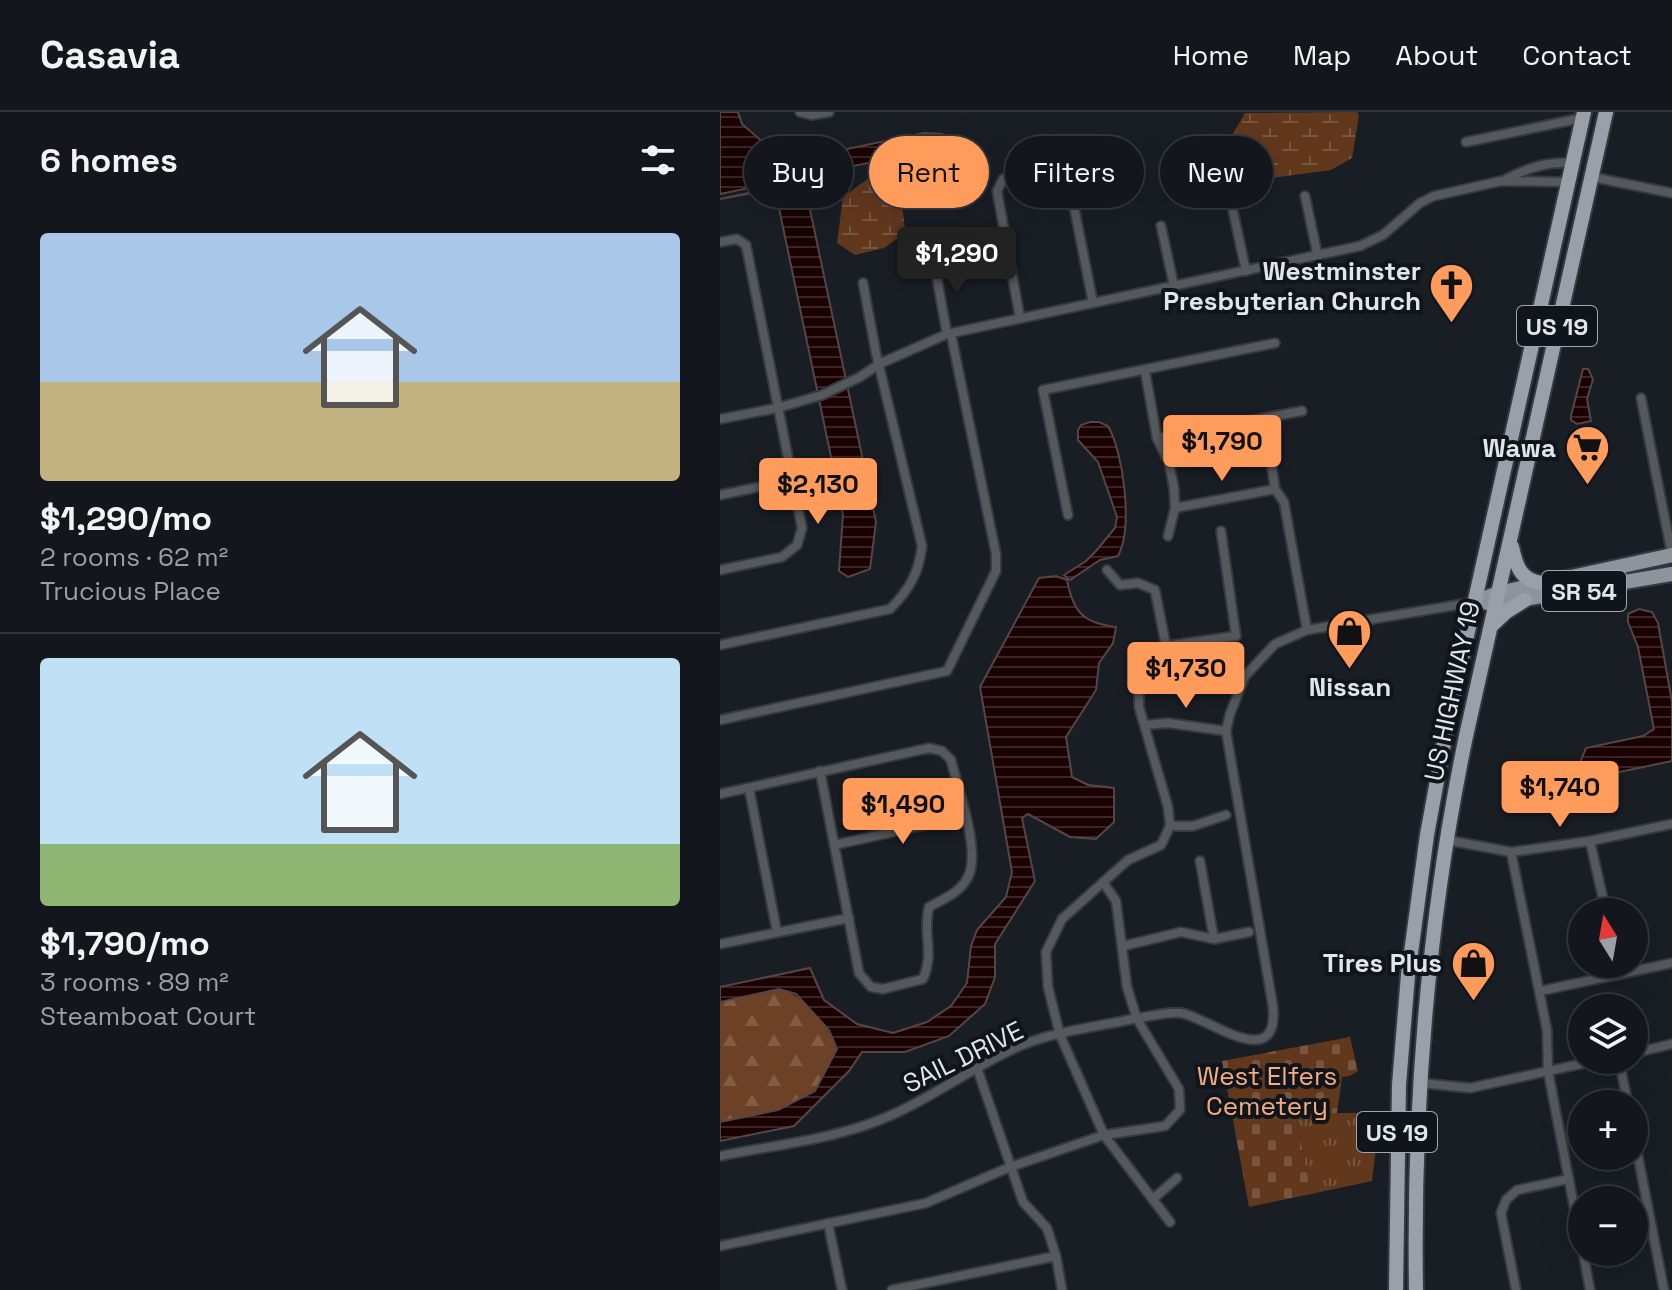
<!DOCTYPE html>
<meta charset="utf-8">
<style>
:root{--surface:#13161c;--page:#202329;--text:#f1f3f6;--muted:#9d9fa3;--line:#32353b;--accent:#ff9b5b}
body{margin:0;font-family:"Space Grotesk",sans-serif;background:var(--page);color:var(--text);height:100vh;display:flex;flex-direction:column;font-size:30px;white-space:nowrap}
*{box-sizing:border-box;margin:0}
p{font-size:26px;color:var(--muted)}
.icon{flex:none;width:44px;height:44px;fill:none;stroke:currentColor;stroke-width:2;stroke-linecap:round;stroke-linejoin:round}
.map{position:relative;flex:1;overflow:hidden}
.side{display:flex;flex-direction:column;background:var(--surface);width:720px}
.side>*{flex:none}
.guide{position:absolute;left:24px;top:24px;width:760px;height:72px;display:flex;gap:16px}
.needle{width:52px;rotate:349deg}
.buttons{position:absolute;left:848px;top:786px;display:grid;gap:16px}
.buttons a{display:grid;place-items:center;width:80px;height:80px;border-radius:50%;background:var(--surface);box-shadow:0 8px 32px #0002,0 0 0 2px var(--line);font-size:40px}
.price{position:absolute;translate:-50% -68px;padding:0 18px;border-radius:8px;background:var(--accent);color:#111;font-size:26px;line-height:52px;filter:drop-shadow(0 2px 4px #0008)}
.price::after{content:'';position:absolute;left:50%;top:48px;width:24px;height:18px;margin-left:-12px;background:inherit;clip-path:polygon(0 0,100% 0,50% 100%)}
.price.on{background:#222;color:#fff}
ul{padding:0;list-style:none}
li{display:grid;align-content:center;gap:16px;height:424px;padding:0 40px}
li+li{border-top:2px solid var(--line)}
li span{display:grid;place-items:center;height:248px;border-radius:8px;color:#555}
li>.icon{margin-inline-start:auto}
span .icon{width:144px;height:144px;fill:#fffc;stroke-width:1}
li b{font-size:34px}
h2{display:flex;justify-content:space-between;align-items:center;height:96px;padding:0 40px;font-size:34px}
.tag{padding:0 28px;border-radius:36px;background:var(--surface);box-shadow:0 8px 32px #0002,0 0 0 2px var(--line);font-size:28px;line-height:72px}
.tag.on{background:var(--accent);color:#111}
header{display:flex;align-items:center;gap:48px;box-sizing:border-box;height:112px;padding:0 40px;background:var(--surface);border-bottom:2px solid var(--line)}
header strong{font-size:38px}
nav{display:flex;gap:44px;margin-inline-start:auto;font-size:28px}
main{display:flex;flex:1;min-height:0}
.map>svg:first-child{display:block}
.grass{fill:url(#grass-tufts)}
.forest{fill:url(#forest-firs)}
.wetland{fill:url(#wetland-marsh)}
.cemetery{fill:url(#cemetery-stones)}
.water{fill:url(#water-rules);stroke:#564546;stroke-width:2}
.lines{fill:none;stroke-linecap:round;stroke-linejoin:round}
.minor-casing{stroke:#353a41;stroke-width:12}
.primary-casing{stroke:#353a41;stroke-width:18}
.trunk-casing{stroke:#353a41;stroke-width:18}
.minor{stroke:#56595c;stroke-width:8}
.primary{stroke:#8e949c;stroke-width:14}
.trunk{stroke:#99a0a8;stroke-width:14}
.labels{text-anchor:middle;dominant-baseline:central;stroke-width:8;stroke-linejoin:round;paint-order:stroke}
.shield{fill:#10151c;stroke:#a3a7ad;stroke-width:2}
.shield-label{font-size:24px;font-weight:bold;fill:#e2e6eb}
.poi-label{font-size:26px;font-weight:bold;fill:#e2e6eb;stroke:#10151c;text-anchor:end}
.street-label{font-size:26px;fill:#e2e6eb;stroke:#10151c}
.park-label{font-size:26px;fill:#f4ab80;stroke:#10151c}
</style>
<header>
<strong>Casavia</strong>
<nav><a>Home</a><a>Map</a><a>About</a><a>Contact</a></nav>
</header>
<main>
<section class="side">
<h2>6 homes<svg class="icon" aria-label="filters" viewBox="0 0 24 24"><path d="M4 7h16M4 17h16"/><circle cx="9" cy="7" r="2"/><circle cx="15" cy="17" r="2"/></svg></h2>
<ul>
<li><span style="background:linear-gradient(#a9c7e8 60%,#c2b280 0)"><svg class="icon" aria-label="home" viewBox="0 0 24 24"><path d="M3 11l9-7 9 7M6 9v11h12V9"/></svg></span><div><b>$1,290/mo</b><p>2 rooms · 62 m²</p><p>Trucious Place</p></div></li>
<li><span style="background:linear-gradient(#bfe0f5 75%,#8fb573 0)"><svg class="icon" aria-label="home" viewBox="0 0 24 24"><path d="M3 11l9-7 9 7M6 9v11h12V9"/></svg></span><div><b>$1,790/mo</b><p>3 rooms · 89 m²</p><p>Steamboat Court</p></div></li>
</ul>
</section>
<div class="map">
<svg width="952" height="1178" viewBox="0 0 952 1178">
<defs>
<pattern id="grass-tufts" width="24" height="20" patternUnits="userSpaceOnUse" patternTransform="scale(2)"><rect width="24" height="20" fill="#62381d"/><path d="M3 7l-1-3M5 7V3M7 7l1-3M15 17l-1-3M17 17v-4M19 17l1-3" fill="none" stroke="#78553e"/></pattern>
<pattern id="forest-firs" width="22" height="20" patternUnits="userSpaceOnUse" patternTransform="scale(2)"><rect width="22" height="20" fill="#6c4125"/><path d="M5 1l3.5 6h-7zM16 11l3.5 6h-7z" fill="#815c45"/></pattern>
<pattern id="wetland-marsh" width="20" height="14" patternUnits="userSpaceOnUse" patternTransform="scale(2)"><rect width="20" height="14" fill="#62381d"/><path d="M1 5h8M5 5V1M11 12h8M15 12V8" fill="none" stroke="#78553e"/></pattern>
<pattern id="cemetery-stones" width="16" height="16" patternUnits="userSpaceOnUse" patternTransform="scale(2)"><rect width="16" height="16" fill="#62381d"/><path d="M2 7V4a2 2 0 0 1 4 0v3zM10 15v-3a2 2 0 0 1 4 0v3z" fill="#78553e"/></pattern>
<pattern id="water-rules" width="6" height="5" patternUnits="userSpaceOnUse" patternTransform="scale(2)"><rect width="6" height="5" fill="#1a0000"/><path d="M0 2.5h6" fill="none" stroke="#3b2525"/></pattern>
</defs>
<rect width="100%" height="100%" fill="#191e25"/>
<polygon class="grass" points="617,1001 660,1001 652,1069 591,1082 576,1006"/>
<path class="forest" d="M59 877C87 885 106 911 117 937L95 978 58 998 0 1010V890Z"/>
<g class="wetland">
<polygon points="637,0 639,3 632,46 611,58 501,73 505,35 525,1"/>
<path d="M153 63C180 80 183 90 185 121L164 136 135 143 117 131 123 85Z"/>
</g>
<polygon class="cemetery" points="630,925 638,959 630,964 622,965 617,1001 576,1006 591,1082 529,1095 502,949"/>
<g class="water">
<polygon points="0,0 18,0 22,12 46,33 74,48 204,21 222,22 219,36 0,82"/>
<polygon points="89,68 85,74 156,410 150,457 128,465 119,459 123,402 55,77 0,87"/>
<polygon points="863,257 868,257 873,267 867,287 871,309 857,312 851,308 851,304"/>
<path d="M370 310H379L388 314C404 342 413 416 398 444L380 448 350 468 344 463 366 449 376 439 395 416 397 405 378 350 358 328V318L361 313Z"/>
<path d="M336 464 347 468C353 500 363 511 396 515L393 531 379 551 376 578 346 625 352 665 368 673 394 676V710L376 727 350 725 308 702 302 706 315 769 275 832V865L265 892 229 924 185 940H142L129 959 74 1014 0 1029V1010L58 998 95 979 117 937 109 918 76 882 59 877 0 890V875L90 856 104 888 137 912 173 921 207 910 231 894 247 871 251 834 257 818 286 785 292 760 260 575 319 466Z"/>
<polygon points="919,497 932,500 938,511 952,590 952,649 866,667 861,648 866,636 923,624 934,617 918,535 908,510 908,502"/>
</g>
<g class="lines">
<defs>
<g id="minor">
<polyline points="80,0 92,3 109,0"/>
<polyline points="746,30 862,6"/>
<polyline points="872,65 952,81"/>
<path d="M786 67C809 56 827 49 852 51"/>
<polyline points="585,84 598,145"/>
<polyline points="513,99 526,159"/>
<polyline points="441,114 454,174"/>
<polyline points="0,130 17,127 26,133 82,416 77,433 62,445 0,458"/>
<polyline points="214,150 227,222"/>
<polyline points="300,206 277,79 283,67 337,57 348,64 373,191"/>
<polyline points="425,259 437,326 449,351 454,376 455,396 448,424"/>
<polyline points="921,286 952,443"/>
<polyline points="545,306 555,377 564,390 587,518"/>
<polyline points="0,307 57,296 102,283 140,265 159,252 227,222 640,134 663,123 700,91 714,84 781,69 847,70"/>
<polyline points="437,326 582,299"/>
<polyline points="0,383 73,368"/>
<polyline points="455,396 555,377"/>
<polyline points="348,403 323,278 555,231"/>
<polyline points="387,458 400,473 418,471 435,478 446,534"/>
<path d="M0 533 170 497C189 478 199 461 202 434L156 241 143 171"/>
<polyline points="0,608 227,559 276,459 276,442 231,222"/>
<polyline points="425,613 448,611 506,619"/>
<polyline points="29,676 57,820"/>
<path d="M0 682 209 636 222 639 231 648C238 677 261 739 248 765 240 781 223 787 209 795 202 824 215 839 203 867L163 877 151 875 139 861 100 659"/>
<polyline points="450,714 473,714 506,703"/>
<polyline points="727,728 791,740 870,729 952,712"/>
<polyline points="870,729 886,800"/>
<polyline points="114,733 245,704"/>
<polyline points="791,740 827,918 828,959 862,1136"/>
<polyline points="480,749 494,827"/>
<polyline points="0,832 129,806"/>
<polyline points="403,834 461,820 494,827 529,820"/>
<polyline points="820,879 952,851"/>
<polyline points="914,941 952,932"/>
<polyline points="899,948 908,992"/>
<polyline points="257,956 303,1090 327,1116 336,1144 342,1178"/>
<polyline points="701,971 750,976 879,948"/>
<polyline points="914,1024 944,1178"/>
<path d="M0 1044C49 1034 101 1029 149 1012 201 994 245 959 295 936 331 920 374 915 413 907 427 905 448 899 461 901 487 905 559 963 553 895L506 619 510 602 525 564 555 532 587 518 755 490"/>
<polyline points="433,1087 457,1066"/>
<polyline points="450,1110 384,1023 340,923 328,875 326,840 342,807 408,748 441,733 450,714 448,695 419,595 419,574 429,549 446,534 516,524 501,419"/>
<polyline points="108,1111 122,1178"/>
<polyline points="0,1134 206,1091 290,1055 384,1023 445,1014 460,998 459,977 417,907 407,875 396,789 383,770"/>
<polyline points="863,1140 870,1178"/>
<polyline points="172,1178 336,1144"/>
<polyline points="796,1178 781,1101 786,1088 797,1078 849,1067"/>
</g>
<g id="primary">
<polyline points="755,490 778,481 952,443"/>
<polyline points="767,491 776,492 952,462"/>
</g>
<g id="trunk">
<path d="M792 435C796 453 800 468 821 471"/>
<polyline points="772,513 786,500 805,488"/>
<polyline points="676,1178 679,973 688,863 707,723 728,609 864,0"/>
<path d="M696 1178C693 992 708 806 746 624L886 0"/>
</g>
</defs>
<use href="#minor" class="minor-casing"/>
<use href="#primary" class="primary-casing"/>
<use href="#trunk" class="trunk-casing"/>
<use href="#minor" class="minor"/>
<use href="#primary" class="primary"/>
<use href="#trunk" class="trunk"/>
</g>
<defs>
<symbol id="church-pin" viewBox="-11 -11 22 30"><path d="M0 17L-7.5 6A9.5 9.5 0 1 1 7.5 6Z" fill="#ff9b5b" stroke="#10151c"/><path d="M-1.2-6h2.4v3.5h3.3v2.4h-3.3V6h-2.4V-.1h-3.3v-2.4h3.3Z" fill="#111"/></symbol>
<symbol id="supermarket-pin" viewBox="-11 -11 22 30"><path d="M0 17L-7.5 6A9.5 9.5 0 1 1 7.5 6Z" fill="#ff9b5b" stroke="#10151c"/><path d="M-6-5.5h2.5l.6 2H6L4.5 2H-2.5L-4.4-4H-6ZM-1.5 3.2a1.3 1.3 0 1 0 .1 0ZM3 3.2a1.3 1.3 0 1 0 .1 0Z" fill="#111"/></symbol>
<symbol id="shop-pin" viewBox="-11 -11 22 30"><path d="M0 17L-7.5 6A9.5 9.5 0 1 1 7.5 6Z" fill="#ff9b5b" stroke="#10151c"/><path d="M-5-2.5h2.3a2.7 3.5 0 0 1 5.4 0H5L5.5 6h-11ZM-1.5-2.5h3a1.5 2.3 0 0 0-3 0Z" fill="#111"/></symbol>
</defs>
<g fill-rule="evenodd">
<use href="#church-pin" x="706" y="148" width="51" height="69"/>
<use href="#supermarket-pin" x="842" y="310" width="51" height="69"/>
<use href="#shop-pin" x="604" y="494" width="51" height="69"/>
<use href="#shop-pin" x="728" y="826" width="51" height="69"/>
</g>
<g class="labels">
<g class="shield">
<rect x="797" y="194" width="80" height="40" rx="6"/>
<rect x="822" y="459" width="84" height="40" rx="6"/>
<rect x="637" y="1000" width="80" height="40" rx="6"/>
</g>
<g class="shield-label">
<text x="837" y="214">US 19</text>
<text x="864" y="479">SR 54</text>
<text x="677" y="1020">US 19</text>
</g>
<g class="poi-label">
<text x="701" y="159">Westminster<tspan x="701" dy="30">Presbyterian Church</tspan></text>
<text x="836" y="336">Wawa</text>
<text x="630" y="575" text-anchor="middle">Nissan</text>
<text x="722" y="851">Tires Plus</text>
</g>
<g class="street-label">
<text transform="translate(732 579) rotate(-78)">US HIGHWAY 19</text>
<text transform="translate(243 945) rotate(-26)">SAIL DRIVE</text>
</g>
<g class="park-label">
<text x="547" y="964">West Elfers<tspan x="547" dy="30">Cemetery</tspan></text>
</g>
</g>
</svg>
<div class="buttons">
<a><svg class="needle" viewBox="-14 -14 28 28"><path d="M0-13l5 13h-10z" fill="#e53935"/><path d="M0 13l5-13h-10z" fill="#9d9fa3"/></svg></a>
<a><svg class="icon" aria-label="layers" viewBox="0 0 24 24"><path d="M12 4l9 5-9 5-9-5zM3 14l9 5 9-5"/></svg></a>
<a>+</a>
<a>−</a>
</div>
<b class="price on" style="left:237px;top:183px">$1,290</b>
<b class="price" style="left:502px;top:371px">$1,790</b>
<b class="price" style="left:98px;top:414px">$2,130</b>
<b class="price" style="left:466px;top:598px">$1,730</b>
<b class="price" style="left:840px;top:717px">$1,740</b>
<b class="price" style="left:183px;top:734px">$1,490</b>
<div class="guide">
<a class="tag">Buy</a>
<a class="tag on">Rent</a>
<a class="tag">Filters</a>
<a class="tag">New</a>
</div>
</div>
</main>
